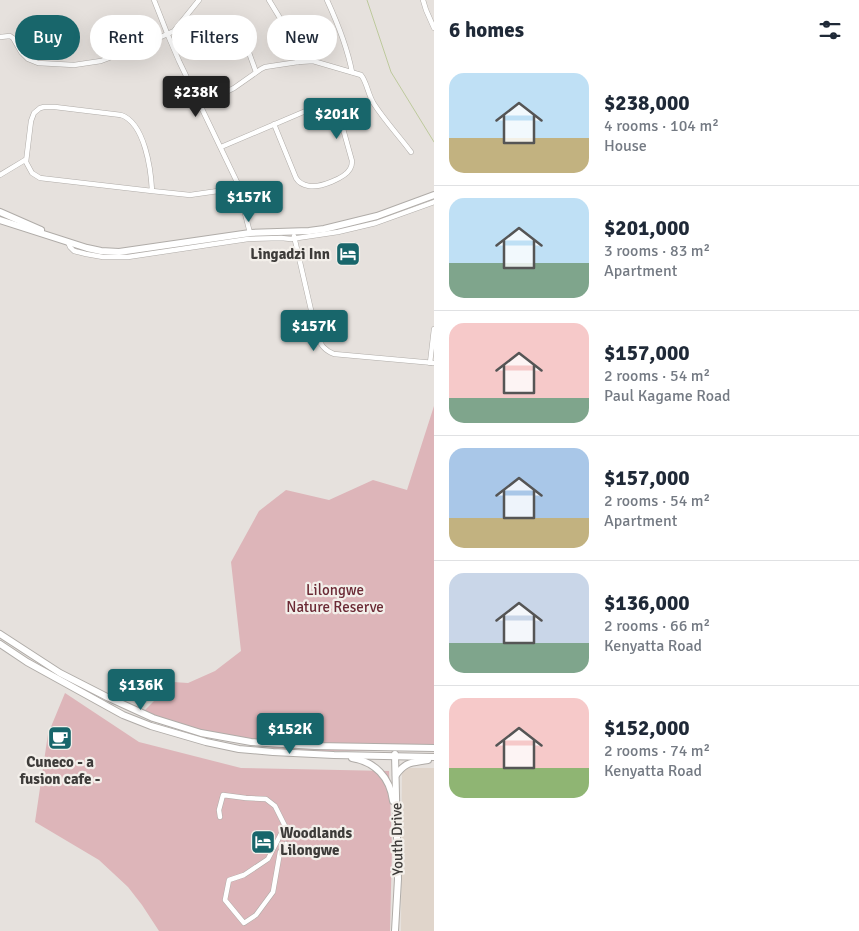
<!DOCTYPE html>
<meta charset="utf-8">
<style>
:root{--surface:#fff;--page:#f6f6f7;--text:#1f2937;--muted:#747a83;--line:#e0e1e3;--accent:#18666b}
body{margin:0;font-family:Signika,sans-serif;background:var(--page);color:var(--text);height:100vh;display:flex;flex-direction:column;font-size:19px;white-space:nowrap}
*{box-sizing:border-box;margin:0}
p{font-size:16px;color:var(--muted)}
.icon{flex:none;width:28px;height:28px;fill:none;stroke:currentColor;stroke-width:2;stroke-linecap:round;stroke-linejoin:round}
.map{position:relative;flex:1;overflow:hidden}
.sheet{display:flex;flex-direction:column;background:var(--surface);width:425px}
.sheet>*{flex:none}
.banner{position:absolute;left:15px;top:15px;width:344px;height:45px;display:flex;gap:10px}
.price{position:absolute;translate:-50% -42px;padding:0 11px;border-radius:5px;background:var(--accent);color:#fff;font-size:16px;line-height:32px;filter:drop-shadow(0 1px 2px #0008)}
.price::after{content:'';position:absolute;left:50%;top:30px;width:15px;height:11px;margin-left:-8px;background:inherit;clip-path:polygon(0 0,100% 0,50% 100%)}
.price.current{background:#222;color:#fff}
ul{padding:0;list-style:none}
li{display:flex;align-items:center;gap:15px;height:125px;padding:0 15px}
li+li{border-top:1px solid var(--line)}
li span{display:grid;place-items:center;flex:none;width:140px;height:100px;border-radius:15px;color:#555}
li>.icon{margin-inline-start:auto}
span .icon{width:60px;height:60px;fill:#fffc;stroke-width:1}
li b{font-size:21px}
h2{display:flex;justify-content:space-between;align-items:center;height:60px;padding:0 15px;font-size:21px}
.tag{padding:0 18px;border-radius:22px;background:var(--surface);box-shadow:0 5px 20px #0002;font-size:18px;line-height:45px}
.tag.current{background:var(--accent);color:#fff}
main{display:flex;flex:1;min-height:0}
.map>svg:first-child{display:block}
.built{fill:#e0d5cb}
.green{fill:#ddb5b9}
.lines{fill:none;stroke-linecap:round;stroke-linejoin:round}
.stream{stroke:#bdc99c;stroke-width:1}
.street-casing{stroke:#b0aca8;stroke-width:5.5}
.secondary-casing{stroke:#b0aca8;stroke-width:8}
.street{stroke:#fff;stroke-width:4.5}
.secondary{stroke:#fff;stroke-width:6}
.labels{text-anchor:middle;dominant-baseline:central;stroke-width:4.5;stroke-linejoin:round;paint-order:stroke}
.poi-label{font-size:15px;font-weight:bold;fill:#3d3b39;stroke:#f3efea;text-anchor:end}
.park-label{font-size:15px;fill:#6b2a35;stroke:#f3efea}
.street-label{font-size:15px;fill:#3d3b39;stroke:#f3efea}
</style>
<main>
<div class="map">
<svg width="434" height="931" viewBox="0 0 434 931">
<rect width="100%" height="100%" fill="#e6e1dd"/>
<polygon class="built" points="402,768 434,768 434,931 401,931"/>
<g class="green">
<polygon points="434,406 434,750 324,751 274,748 227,741 140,715 173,682 188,683 215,671 241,651 231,562 259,511 286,490 329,500 373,480 407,490"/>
<polygon points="65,693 139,742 241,768 389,771 392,847 390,931 159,931 142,905 128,887 99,860 35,822 48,734"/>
</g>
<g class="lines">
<polyline class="stream" points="367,0 391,72 434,142"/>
<defs>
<g id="street">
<polyline points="154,0 167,33 179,61 237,182 250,233"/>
<polyline points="269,0 289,33 298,62"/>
<path d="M327 0C338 24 347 46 352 72"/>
<polyline points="423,0 426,10 434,28"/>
<polyline points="223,21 243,36 256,72"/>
<polyline points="0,37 10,36 13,38 21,52 28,59 38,63 74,65 101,61 141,46 174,31 199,0"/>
<path d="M200 105 234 88 261 69 265 67 298 62 313 61 361 75C367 82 368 95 374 104 385 121 399 136 411 152"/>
<path d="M221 147 308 110 321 109 331 111 340 118 352 161C352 165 352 166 350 169 345 178 320 188 309 186 303 185 299 183 296 178L274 124"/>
<polyline points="0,175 25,160"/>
<path d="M152 191C151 170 145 123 121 115L55 107H44L40 108 34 113 31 121 26 162 32 173 40 178 152 191 190 195 239 188"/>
<path d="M294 236 317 336C321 345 324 350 334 354L434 363"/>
<polyline points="68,242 70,247 74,251 86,254 103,257 128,257 248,239 281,238 291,239 338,232 376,223 434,202"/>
<polyline points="430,363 434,329"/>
<polyline points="220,817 219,810 223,795 246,798 266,799 275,806 285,826 268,859 244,875 229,880 225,900 244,923 256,915 273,892 280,852 286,844"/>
</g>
<g id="secondary">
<polyline points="0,212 41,230"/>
<polyline points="0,220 87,248 101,251 119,252 250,233 309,231 324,229 377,216 434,195"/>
<polyline points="0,634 60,673 107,697 153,718 201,733 251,742 315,746 434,748"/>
<polyline points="0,644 27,662 123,715 151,726 206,742 239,749 273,752 334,755 434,757"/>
<path d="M352 758C375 762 390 777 393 801"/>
<path d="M396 775C406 761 412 763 428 760"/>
<polyline points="395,931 398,879 395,754"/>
</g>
</defs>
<use href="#street" class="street-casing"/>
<use href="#secondary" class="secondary-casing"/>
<use href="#street" class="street"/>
<use href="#secondary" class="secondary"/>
</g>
<defs>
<symbol id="hotel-square" viewBox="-11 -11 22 22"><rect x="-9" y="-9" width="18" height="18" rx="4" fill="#18666b" stroke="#f3efea"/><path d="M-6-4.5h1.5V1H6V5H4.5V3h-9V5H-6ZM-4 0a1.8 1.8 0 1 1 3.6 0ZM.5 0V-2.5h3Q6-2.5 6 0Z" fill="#fff"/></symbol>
<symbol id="cafe-square" viewBox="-11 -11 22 22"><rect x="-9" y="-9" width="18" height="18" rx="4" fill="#18666b" stroke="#f3efea"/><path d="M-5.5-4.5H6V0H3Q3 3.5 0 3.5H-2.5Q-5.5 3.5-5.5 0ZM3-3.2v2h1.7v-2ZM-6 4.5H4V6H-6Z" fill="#fff"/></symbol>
</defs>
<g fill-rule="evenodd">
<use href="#hotel-square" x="334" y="240" width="28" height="28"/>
<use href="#cafe-square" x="46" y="724" width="28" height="28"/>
<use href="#hotel-square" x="249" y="828" width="28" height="28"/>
</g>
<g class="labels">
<g class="poi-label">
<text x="330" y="254">Lingadzi Inn</text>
<text x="60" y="762" text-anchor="middle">Cuneco - a<tspan x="60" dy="17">fusion cafe -</tspan></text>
<text x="280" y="833" text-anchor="start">Woodlands<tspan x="280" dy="17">Lilongwe</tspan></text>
</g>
<g class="park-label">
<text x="335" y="590">Lilongwe<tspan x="335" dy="17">Nature Reserve</tspan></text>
</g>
<g class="street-label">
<text transform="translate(397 839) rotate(-91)">Youth Drive</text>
</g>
</g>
</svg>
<b class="price current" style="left:196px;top:118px">$238K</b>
<b class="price" style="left:337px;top:140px">$201K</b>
<b class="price" style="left:249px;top:223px">$157K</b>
<b class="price" style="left:314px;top:352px">$157K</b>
<b class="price" style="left:141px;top:711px">$136K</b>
<b class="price" style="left:290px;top:755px">$152K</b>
<div class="banner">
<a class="tag current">Buy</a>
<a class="tag">Rent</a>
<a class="tag">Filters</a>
<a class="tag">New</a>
</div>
</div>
<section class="sheet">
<h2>6 homes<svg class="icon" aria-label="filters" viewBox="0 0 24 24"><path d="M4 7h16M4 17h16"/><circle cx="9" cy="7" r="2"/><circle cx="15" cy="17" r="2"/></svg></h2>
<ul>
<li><span style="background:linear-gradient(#bfe0f5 65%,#c2b280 0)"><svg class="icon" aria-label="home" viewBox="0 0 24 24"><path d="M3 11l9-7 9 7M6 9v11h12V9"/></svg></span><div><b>$238,000</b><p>4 rooms · 104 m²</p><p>House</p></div></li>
<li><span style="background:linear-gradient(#bfe0f5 65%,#7fa58c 0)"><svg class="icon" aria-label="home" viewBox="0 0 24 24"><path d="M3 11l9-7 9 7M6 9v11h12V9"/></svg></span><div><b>$201,000</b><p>3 rooms · 83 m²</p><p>Apartment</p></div></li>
<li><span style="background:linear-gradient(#f6c9c9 75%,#7fa58c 0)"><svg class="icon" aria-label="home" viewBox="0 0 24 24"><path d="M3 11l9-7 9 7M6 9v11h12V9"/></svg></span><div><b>$157,000</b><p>2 rooms · 54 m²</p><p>Paul Kagame Road</p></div></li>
<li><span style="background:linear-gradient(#a9c7e8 70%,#c2b280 0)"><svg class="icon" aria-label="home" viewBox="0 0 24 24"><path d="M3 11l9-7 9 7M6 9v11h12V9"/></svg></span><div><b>$157,000</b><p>2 rooms · 54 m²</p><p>Apartment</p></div></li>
<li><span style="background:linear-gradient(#c9d6e8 70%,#7fa58c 0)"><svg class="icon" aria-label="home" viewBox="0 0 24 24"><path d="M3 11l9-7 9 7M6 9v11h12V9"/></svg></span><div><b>$136,000</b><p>2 rooms · 66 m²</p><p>Kenyatta Road</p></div></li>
<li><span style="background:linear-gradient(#f6c9c9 70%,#8fb573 0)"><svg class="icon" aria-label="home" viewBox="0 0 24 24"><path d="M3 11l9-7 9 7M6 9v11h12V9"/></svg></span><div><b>$152,000</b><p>2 rooms · 74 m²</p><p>Kenyatta Road</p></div></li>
</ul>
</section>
</main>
